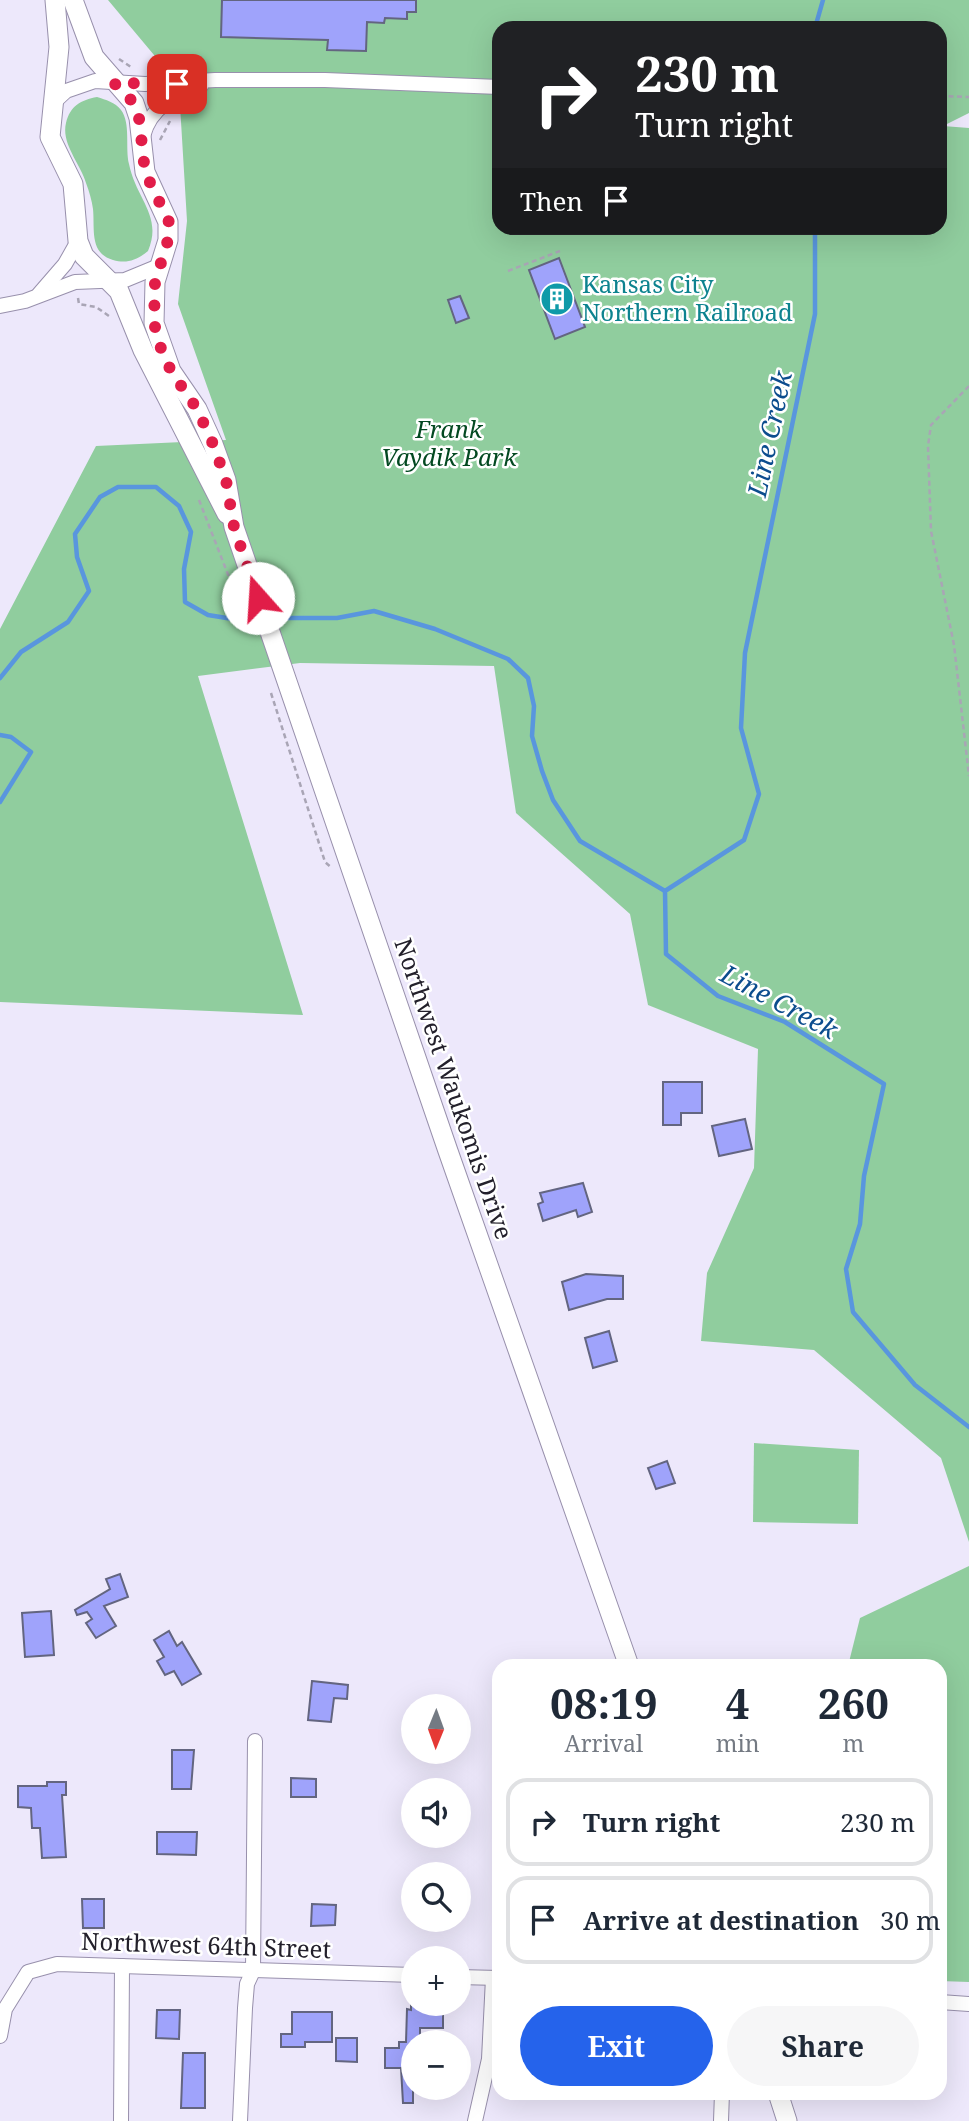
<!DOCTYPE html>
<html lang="en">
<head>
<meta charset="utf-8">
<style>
	:root { --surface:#fff; --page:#f6f6f7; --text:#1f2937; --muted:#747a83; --line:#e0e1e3; --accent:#2563eb }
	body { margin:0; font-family:"Noto Serif",serif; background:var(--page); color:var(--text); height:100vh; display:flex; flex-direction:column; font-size:26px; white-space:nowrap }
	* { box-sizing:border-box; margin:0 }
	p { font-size:23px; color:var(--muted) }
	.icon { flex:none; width:38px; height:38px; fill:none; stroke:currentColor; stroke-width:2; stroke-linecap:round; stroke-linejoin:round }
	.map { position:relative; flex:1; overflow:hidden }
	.side { position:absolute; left:492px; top:1659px; width:455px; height:441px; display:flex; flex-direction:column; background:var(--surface); border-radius:21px; box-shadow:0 7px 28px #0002 }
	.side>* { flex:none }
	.banner { position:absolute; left:492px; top:21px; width:455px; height:214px; border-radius:21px; box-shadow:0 7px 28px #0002; background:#202124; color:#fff; overflow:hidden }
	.needle { width:46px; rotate:181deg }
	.fabs { position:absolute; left:401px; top:1694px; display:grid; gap:14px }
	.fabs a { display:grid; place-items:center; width:70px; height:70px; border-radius:50%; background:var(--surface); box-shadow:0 7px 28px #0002; font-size:35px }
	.pin { position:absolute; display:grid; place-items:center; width:60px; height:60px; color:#fff; margin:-30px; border-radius:14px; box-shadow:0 4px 10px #0006 }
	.me { position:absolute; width:77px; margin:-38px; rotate:341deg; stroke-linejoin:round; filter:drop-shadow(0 0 5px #0008) }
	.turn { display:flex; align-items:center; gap:24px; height:147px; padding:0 28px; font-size:32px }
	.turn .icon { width:91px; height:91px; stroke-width:2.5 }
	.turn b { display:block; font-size:49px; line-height:60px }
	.then { display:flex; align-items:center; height:66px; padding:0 28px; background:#0003; gap:14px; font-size:26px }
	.eta { display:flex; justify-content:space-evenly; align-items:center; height:119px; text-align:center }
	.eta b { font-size:42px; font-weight:700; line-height:49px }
	.cta { display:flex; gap:14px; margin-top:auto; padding:14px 28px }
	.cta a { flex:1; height:80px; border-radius:42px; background:var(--accent); color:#fff; font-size:28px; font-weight:700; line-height:80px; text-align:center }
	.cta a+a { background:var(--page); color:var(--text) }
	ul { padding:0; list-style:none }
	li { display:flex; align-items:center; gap:21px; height:88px; margin:0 14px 10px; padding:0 14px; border:4px solid var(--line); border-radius:21px }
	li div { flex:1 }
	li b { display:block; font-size:26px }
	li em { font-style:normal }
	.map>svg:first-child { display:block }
	.green { fill:#90cd9e; fill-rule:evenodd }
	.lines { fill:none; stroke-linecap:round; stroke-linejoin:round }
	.stream { stroke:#5996de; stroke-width:4.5 }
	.building { fill:#9fa3fb; stroke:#636580; stroke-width:2 }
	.minor-casing { stroke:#9890ac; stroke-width:16 }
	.secondary-casing { stroke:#9890ac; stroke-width:21 }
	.path { stroke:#a9a5b5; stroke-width:2.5; stroke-dasharray:5 3.5; stroke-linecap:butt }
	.minor { stroke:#fff; stroke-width:14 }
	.secondary { stroke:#fff; stroke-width:19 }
	.route { stroke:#e11d48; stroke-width:12; stroke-dasharray:0 21.6 }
	.labels { text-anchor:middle; stroke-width:5; stroke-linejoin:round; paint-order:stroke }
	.culture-label { font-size:24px; fill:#0d838f; stroke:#fff; text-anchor:start }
	.park-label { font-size:24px; font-style:italic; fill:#034921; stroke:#fff }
	.street-label { font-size:24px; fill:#23202b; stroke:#fff }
	.water-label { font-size:26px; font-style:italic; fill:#0c4d8e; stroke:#fff }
</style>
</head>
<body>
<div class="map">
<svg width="969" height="2121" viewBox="0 0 969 2121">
	<rect width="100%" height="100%" fill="#ede8fb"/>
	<g class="green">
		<path d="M108 0H969V113L943 126 969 128V1542L941 1458 814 1350 701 1341 707 1273 754 1168 758 1049 648 1005 630 914 516 813 494 666 300 663 198 676 303 1015 0 1002V629L96 446 226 440 178 304 187 221 180 105 154 55ZM499 28H940V228H499Z"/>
		<path d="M97 97C106 100 115 102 121 110 131 123 125 148 129 164 136 199 163 216 148 251 137 260 127 264 113 260 89 253 95 229 93 209 92 201 89 191 86 183 80 163 61 144 66 123 70 106 81 100 97 97Z"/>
		<polygon points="754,1443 859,1450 858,1524 753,1522"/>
		<polygon points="969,1566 969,1982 940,1981 940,1666 848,1666 860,1618"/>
	</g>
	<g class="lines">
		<g class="stream">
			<polyline points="815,28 823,0"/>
			<polyline points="815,228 815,314 745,653 741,728 759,794 744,840 665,891 666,954 718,996 785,1022 884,1084 864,1176 860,1224 846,1269 853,1312 915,1385 969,1427"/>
			<polyline points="272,618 337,618 374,611 435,629 508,659 528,678 534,706 532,736 542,771 553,800 580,841 665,891"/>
			<polyline points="0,678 21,652 68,622 89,591 77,557 75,534 100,497 118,487 156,487 179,506 191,532 184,569 185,602 208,615 245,621"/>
			<polyline points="0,735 11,737 31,752 0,802"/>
		</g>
	</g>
	<g class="building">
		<polygon points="222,0 416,0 416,12 407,12 407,19 385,18 384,23 367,22 366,51 327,50 328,40 221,37"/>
		<polygon points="559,258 585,327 555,339 529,270"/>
		<polygon points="460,296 469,318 456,323 448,300"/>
		<polygon points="663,1082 702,1082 702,1113 681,1113 681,1125 663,1125"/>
		<polygon points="745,1119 752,1149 719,1156 712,1126"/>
		<polygon points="583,1183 592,1212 578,1217 576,1210 543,1221 538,1204 543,1202 540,1193"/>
		<polygon points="586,1274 623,1276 623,1299 607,1299 569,1310 562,1282"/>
		<polygon points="609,1331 617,1361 593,1368 585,1338"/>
		<polygon points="667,1461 675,1483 656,1489 648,1468"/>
		<polygon points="120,1574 128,1597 104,1606 116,1626 96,1638 86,1623 92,1619 87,1612 77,1615 75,1610 110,1589 106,1579"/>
		<polygon points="51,1611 54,1655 25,1657 22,1613"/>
		<polygon points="169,1631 177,1646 182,1642 201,1674 182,1685 174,1671 165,1675 157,1661 164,1657 154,1640"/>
		<polygon points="312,1681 348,1685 347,1699 334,1698 331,1722 308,1720"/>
		<polygon points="172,1750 194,1750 191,1789 172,1789"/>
		<polygon points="291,1778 316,1779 316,1797 291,1797"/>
		<polygon points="47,1782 66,1782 66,1795 62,1795 66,1857 42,1858 40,1828 32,1828 31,1808 18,1807 18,1786 47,1786"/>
		<polygon points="157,1832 197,1832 196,1855 157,1854"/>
		<polygon points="82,1899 104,1899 104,1928 83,1928"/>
		<polygon points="312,1904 336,1905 335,1925 311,1926"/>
		<polygon points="411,2004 443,2004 443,2028 420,2028 420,2042 413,2042 413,2103 403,2103 401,2068 385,2068 385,2048 399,2048 399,2042 406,2042 407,2009 411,2010"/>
		<polygon points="157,2010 180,2010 179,2039 156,2038"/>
		<polygon points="292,2012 332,2012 332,2042 305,2042 305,2047 281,2047 281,2034 292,2034"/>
		<polygon points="336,2038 357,2038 357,2062 336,2061"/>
		<polygon points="183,2053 205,2053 205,2108 181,2108"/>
	</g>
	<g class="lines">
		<defs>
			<g id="minor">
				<polyline points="52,104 66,91 95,81 145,84 215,80 325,80 499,87"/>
				<path d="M143 136C151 106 174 97 201 86"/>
				<polyline points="39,294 65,264 78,241"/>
				<polyline points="0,306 25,301 75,282 125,280 159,266"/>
				<polyline points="458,1977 499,1978"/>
				<polyline points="940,2002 969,2004"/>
				<polyline points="0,2036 5,2009 28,1972 57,1964 413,1975"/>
				<polyline points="121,2121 122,1966"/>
				<polyline points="240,2121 245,2008 247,1984 253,1971 255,1741"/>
				<polyline points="475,2121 489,2059 493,1978"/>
				<polyline points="721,2121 722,2093"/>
			</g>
			<g id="secondary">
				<polyline points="55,0 59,47 50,137 73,184 78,241 84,256 119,291 143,350 227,514"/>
				<polyline points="73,0 94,57 134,103 139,118 145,172 168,222 168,240 155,282 154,323 171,371 197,409 213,444 226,480 234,527 448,1151 629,1666"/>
				<polyline points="778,2093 787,2121"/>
			</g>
		</defs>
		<use href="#minor" class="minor-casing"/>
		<use href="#secondary" class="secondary-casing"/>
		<g class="path">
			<polyline points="119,59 131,67"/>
			<polyline points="940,96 969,97"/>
			<polyline points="160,140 170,121"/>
			<polyline points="508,271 560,251"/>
			<polyline points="78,298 79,304 96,307 109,316"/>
			<polyline points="969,386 931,425 928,446 931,531 954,645 969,776"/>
			<polyline points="199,500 241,608"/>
			<polyline points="271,693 325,862 332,868"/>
		</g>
		<use href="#minor" class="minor"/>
		<use href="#secondary" class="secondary"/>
	</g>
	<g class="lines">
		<polyline class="route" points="177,84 114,83 134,103 139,118 145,172 169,222 168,240 155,282 154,323 160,346 171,371 197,409 213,444 226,480 234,527 258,598"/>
	</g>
	<defs>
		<symbol id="building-disc" viewBox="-11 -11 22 22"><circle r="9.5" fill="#0f9aa8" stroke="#fff"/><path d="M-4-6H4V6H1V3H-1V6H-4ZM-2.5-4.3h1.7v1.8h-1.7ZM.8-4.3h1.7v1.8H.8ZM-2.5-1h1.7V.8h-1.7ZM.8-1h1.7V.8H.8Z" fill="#fff"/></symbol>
	</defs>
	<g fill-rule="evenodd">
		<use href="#building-disc" x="538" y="280" width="38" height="38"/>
	</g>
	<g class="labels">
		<g class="culture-label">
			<text x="582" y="293">Kansas City<tspan x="582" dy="28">Northern Railroad</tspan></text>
		</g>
		<g class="park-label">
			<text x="449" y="438">Frank<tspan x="449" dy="28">Vaydik Park</tspan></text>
		</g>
		<g class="street-label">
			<text transform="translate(453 1089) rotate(71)" y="8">Northwest Waukomis Drive</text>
			<text transform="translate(206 1946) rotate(2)" y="8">Northwest 64th Street</text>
		</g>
		<g class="water-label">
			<text transform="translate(770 434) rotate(-78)" y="9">Line Creek</text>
			<text transform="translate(779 1002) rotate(28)" y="9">Line Creek</text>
		</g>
	</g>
</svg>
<div class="fabs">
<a><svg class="needle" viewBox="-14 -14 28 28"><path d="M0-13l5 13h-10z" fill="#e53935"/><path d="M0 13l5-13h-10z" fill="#747a83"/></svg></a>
<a><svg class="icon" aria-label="sound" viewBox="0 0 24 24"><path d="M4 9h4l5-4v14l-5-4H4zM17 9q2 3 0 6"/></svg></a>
<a><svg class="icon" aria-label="search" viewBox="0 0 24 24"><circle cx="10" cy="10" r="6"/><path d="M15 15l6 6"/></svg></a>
<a>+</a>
<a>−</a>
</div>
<div class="pin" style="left:177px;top:84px;background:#d93025"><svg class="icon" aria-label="arrive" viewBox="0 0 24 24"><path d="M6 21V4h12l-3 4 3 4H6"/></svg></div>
<svg class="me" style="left:258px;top:598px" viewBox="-20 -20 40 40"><circle r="19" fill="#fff"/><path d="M0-13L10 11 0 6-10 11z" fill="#e11d48"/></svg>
<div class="banner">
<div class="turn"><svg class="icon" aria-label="right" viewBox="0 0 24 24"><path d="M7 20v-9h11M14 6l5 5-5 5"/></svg><div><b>230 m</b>Turn right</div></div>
<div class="then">Then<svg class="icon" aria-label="arrive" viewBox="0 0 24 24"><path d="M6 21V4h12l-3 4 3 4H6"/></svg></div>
</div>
<section class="side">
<div class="eta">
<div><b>08:19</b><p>Arrival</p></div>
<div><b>4</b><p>min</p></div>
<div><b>260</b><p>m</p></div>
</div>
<ul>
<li><svg class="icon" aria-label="right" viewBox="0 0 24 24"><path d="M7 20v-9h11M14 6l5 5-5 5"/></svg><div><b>Turn right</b></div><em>230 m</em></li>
<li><svg class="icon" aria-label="arrive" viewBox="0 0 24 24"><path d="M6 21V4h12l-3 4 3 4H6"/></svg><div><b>Arrive at destination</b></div><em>30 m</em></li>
</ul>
<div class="cta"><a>Exit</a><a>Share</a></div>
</section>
</div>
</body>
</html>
